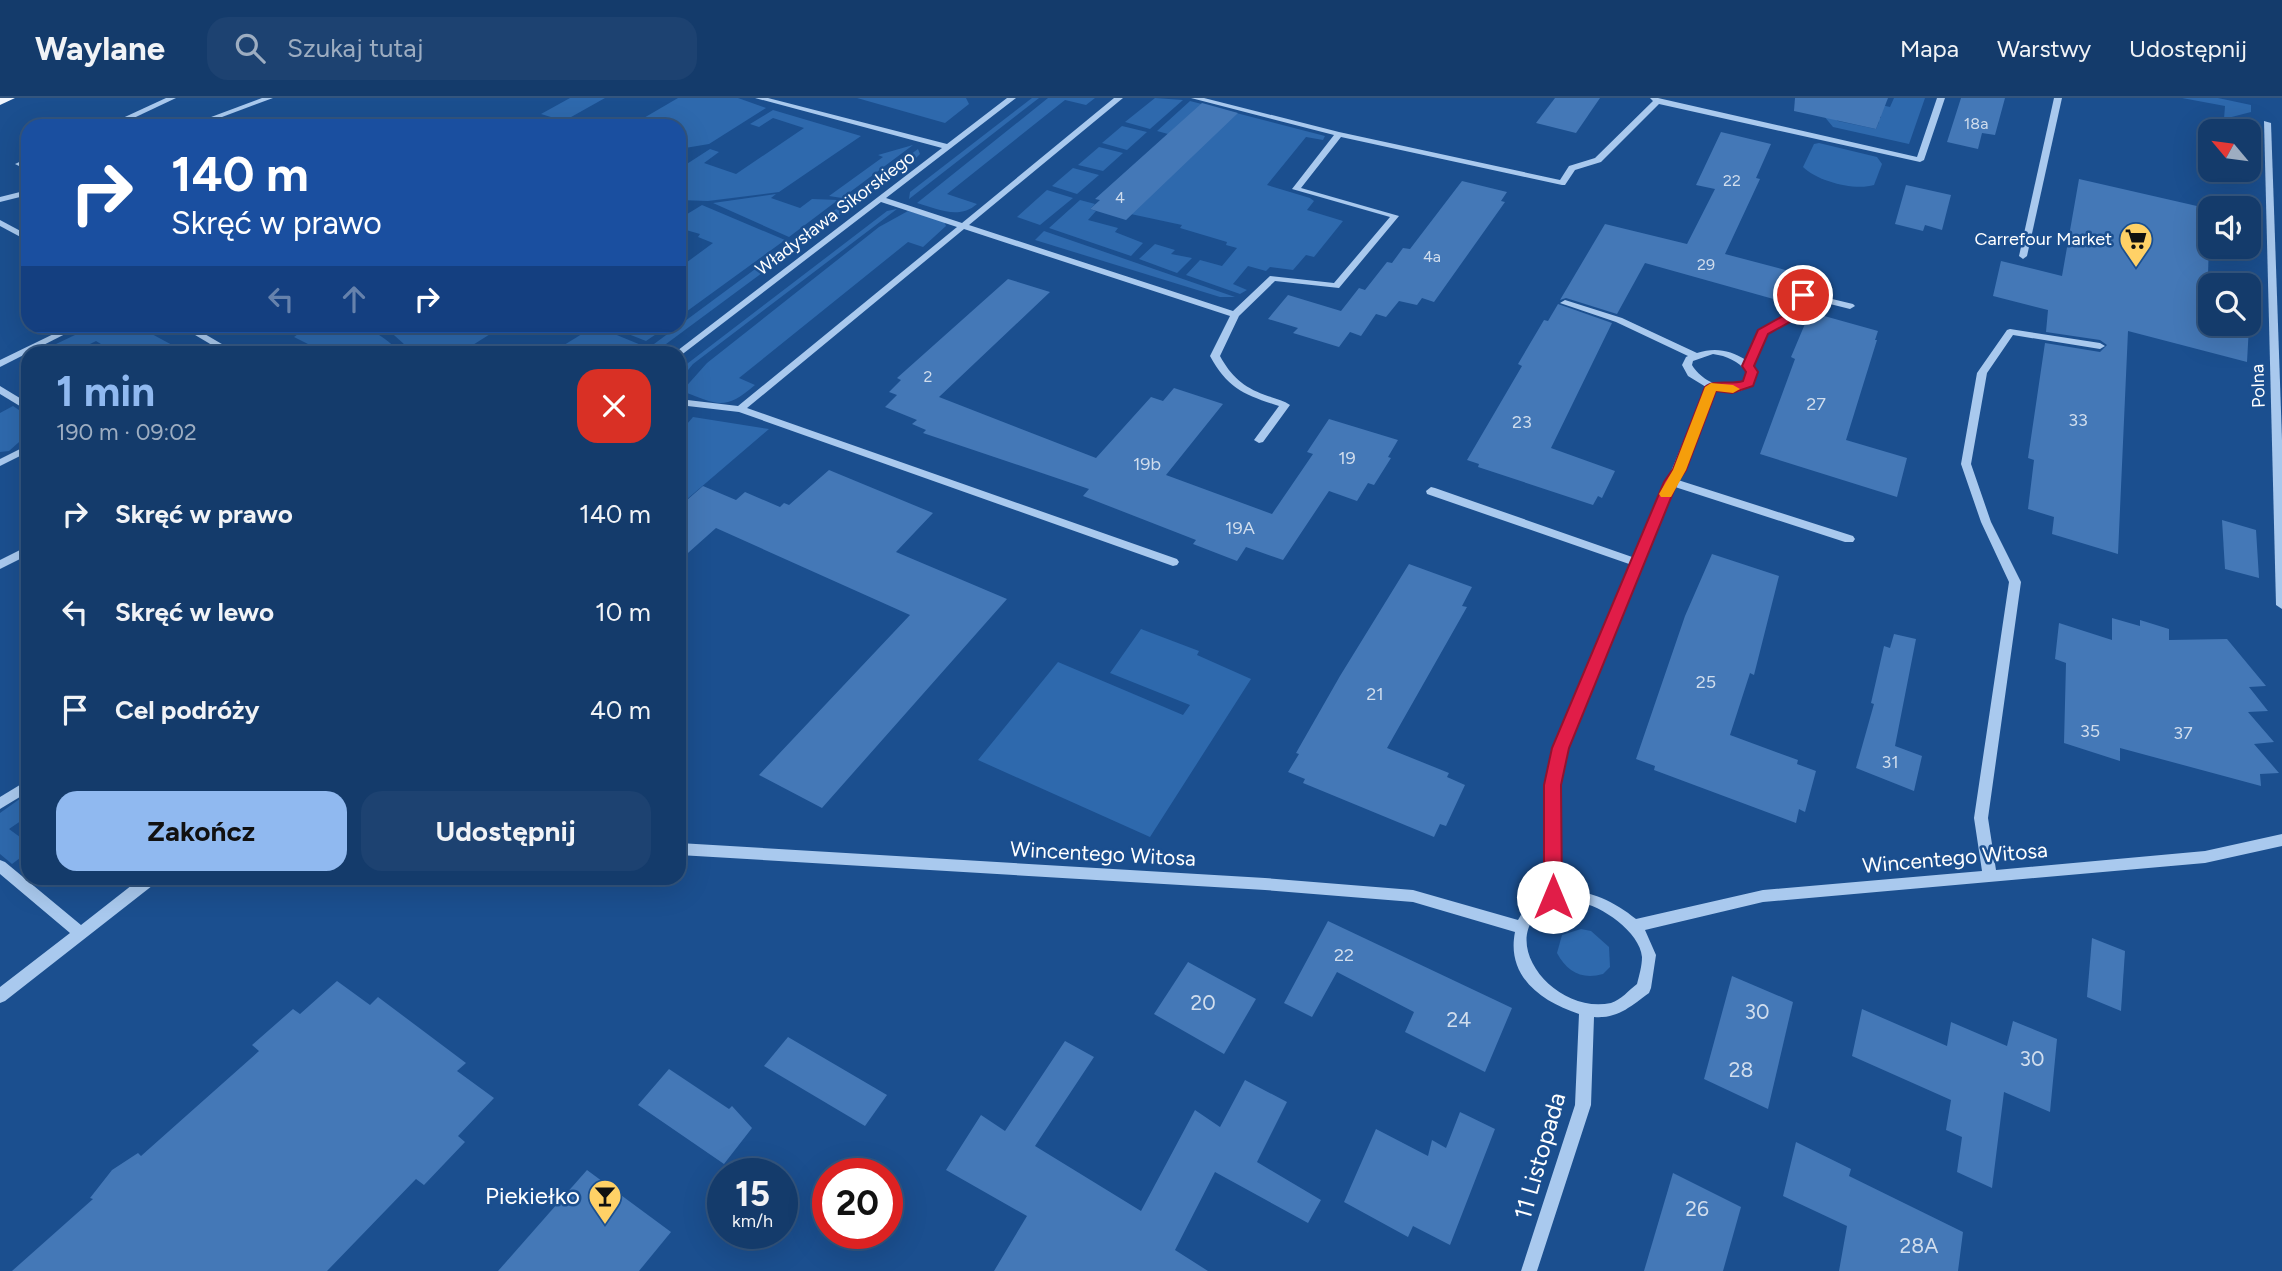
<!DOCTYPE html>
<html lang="pl">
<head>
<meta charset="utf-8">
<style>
	:root { --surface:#143b6b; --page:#1d4271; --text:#f1f3f6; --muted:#9dadc1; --line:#33557e; --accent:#90b9f0 }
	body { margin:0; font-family:Figtree,sans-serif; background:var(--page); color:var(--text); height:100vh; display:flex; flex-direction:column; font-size:26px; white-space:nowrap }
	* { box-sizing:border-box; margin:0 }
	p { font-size:23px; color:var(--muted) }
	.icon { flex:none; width:38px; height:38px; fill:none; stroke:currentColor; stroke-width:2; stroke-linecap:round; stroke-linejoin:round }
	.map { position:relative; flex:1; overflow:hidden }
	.drawer { position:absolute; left:21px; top:248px; width:665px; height:539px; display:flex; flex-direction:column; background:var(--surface); border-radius:21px; box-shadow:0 7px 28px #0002,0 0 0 2px var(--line) }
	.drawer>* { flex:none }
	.guide { position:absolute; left:21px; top:21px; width:665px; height:214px; border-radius:21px; box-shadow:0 7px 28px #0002,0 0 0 2px var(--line); background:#1a4fa0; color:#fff; overflow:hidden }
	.needle { width:46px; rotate:299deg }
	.fabs { position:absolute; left:2198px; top:21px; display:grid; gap:14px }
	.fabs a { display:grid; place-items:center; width:63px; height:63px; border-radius:14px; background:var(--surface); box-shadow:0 7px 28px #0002,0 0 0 2px var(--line); font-size:35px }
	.speed { position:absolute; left:707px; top:1060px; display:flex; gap:14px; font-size:35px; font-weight:700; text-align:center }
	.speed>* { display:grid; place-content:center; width:91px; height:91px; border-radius:50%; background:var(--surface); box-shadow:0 7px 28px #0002,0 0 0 2px var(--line); line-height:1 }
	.speed small { font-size:18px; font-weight:400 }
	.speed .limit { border:10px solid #d22; background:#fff; color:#111 }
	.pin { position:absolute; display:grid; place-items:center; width:60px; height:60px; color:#fff; margin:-30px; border:4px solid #fff; border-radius:50%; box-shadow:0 2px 7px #0007 }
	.me { position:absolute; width:77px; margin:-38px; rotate:0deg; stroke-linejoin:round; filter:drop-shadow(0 0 5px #0008) }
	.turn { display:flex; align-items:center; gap:24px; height:147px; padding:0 35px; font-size:32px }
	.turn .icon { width:91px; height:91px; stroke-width:2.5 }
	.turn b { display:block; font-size:49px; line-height:60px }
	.lanes { display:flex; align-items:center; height:66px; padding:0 35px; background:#0003; justify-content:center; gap:35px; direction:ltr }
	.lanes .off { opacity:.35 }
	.round { display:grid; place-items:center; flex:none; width:74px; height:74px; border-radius:21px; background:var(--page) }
	.overview { display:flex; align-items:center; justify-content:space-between; height:119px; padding:0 35px }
	h1 { font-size:42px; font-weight:700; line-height:52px; color:var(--accent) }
	.action { display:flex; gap:14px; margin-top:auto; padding:14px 35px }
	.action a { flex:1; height:80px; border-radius:21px; background:var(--accent); color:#111; font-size:28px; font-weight:700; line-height:80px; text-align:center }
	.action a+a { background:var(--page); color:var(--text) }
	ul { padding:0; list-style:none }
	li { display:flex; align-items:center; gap:21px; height:98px; padding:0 35px }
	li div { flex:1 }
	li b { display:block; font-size:26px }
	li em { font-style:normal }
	header { display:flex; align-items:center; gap:42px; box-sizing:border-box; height:98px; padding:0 35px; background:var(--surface); border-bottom:2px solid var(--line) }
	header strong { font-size:33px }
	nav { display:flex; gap:38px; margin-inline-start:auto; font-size:24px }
	.search { width:490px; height:63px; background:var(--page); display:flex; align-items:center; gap:18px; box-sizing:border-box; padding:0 24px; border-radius:21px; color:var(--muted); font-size:26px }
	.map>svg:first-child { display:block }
	.green { fill:#2e69ad }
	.building { fill:#4478b7 }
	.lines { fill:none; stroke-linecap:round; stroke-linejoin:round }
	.minor { fill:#a9c9ee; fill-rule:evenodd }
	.major { fill:#f0f6ff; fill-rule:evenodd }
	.route { fill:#e11d48; stroke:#92132f; stroke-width:2 }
	.slow { fill:#f59e0b }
	.labels { text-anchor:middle; stroke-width:5; stroke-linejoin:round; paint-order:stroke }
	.far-number-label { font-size:16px; fill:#d0dded }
	.far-street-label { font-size:18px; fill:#fff; stroke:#1b4f8f }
	.far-poi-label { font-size:18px; fill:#fff; stroke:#1b4f8f; text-anchor:end }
	.number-label { font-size:18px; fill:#d0dded }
	.street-label { font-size:21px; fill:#fff; stroke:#1b4f8f }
	.near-number-label { font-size:21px; fill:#d0dded }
	.near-street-label { font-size:24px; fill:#fff; stroke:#1b4f8f }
	.near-poi-label { font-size:24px; fill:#fff; stroke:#1b4f8f; text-anchor:end }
</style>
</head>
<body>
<header>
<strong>Waylane</strong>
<div class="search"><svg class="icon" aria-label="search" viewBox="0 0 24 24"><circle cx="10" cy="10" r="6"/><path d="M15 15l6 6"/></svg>Szukaj tutaj</div>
<nav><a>Mapa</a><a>Warstwy</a><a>Udostępnij</a></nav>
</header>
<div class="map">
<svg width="2282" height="1173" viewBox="0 0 2282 1173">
	<rect width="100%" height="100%" fill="#1b4f8f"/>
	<g class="green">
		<polygon points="570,0 605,0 564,23 541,16"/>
		<polygon points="678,0 738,0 766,10 709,46 679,51 679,28 630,28"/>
		<polygon points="857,0 966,0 969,6 945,25"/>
		<polygon points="1032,0 1039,0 909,101 910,94"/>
		<path d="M1048 0H1095L1086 7 1065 2 947 96 977 106C959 122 938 111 917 105Z"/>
		<polygon points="1155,0 1183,2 1150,31 1125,24"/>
		<polygon points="1894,0 1925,0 1909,46 1833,29 1814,6 1838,23 1876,31 1879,24 1877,20 1881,20 1881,7 1890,9"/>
		<polygon points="2182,0 2218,0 2251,7 2251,14 2224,21 2225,8"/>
		<polygon points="1190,3 1325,38 1323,42 1306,39 1267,87 1310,100 1314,103 1307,112 1343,123 1314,159 1306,157 1293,172 1270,169 1266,173 1248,168 1233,186 1247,192 1240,196 1186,177 1200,162 1222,168 1237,150 1226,147 1227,144 1180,130 1182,127 1126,115 1168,36 1157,33"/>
		<polygon points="773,12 861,38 779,94 708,103 679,102 679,71 710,51 719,54 704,65 736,76 804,30 773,20 759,29 750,26"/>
		<polygon points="1122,28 1147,34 1127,52 1102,45"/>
		<path d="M1819 45 1877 59 1882 66 1874 87C1854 93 1817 83 1803 69L1814 46Z"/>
		<polygon points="913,47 842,100 829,98 883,59 878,57"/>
		<polygon points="1099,49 1123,55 1103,73 1078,67"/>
		<polygon points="918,51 920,56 915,61 858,104 849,101"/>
		<polygon points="1073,70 1099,77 1077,96 1052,88"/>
		<polygon points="1047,92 1073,100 1040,127 1017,119"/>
		<polygon points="776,96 771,100 800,110 812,101 838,102 789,139 713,105"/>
		<polygon points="1080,102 1095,106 1090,111 1096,113 1088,122 1118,130 1115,134 1143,145 1131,158 1049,130"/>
		<polygon points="847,103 855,106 662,249 654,246"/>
		<polygon points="702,107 785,142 679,219 679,170 713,145 698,139 700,136 679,130 679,121"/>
		<polygon points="897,111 693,266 679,283 679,272 887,113"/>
		<path d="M908 113 944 123 946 128 923 149 908 144 739 280 755 287C724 314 717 306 682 293L707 265 879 129Z"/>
		<polygon points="1044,133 1235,199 1220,199 1035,142"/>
		<polygon points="1155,146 1175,152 1171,156 1192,160 1177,175 1139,161"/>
		<polygon points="94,228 137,228 187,255 116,255 96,243 72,255 37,255"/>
		<path d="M309 228C360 227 363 221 402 255H326L294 239Z"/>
		<polygon points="387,228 503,228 460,255 414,255 385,229"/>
		<polygon points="595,228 641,247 630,255 551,255"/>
		<polygon points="608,228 668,228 646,243"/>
		<polygon points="13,308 28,318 28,336 9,353 0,354 0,315"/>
		<polygon points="693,319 769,331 679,408 679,325 687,326"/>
		<polygon points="1141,531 1199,553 1197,557 1251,581 1150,739 978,662 1058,564 1183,617 1190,607 1110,575"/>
		<polygon points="28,695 28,718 9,731 28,745 28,754 12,766 0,756 0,715"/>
		<path d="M1581 831 1591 833 1609 849 1610 869 1603 876C1582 882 1567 874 1557 855L1562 837Z"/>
	</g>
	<g class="building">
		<polygon points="1555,0 1600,0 1576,35 1536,25"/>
		<polygon points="1795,0 1888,0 1876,31 1794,13"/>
		<polygon points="1961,0 2005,0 1995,37 1982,35 1978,51 1947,44"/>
		<polygon points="1202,5 1238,15 1126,122 1090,111 1100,102 1095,101"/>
		<polygon points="1721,34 1771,46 1756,80 1760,81 1725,156 1789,173 1777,202 1645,165 1617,216 1566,200 1560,202 1605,126 1687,146 1715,91 1696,87"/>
		<polygon points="2079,81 2210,111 2208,177 2243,187 2210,187 2210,226 2249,226 2251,192 2247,264 2128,233 2118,456 2052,436 2054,419 2028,411 2034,362 2028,360 2045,245 2100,254 2107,247 2100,242 2046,234 2048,212 1993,198 2001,163 2062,178"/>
		<polygon points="1462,83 1507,94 1501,103 1505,104 1434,204 1422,200 1417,207 1399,203 1386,219 1376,216 1361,238 1350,234 1339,249 1293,235 1298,230 1268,221 1288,197 1341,213 1359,190 1365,192 1387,164 1392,165 1403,150 1410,151"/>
		<polygon points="1906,87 1951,97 1942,132 1925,127 1923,133 1895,126"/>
		<polygon points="1008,181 1050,194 939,299 1096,360 1151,299 1163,303 1174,290 1223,306 1166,377 1272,416 1313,356 1307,354 1329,321 1398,342 1388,359 1391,360 1374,387 1368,385 1357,403 1329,393 1283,462 1246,449 1237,463 1193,446 1196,442 1083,398 1089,391 923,335 926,332 912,326 917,322 885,309 897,297 889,294 901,282 897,280"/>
		<polygon points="1558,206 1612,225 1551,350 1615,373 1602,400 1598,398 1593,407 1478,369 1479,366 1467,362 1522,268 1518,266 1544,222 1548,223"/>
		<polygon points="1810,214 1878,233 1875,242 1877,242 1846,342 1907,360 1897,399 1760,356 1795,261 1791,259"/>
		<polygon points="829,372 933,415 896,454 1007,501 822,710 759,677 910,517 716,430 679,463 679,409 703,388 736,402 745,394 780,409 784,405 789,407"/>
		<polygon points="2222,422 2256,432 2259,480 2225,471"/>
		<polygon points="1712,456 1779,478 1754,577 1750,575 1730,637 1798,662 1797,666 1816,673 1805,714 1799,711 1796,725 1654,672 1655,668 1636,661 1685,518"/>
		<polygon points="1409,466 1472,489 1462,508 1467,509 1387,650 1449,675 1447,679 1465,687 1446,728 1440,726 1434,739 1303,685 1305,681 1288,674 1299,656 1296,655 1340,578"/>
		<polygon points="2112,520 2140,528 2140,522 2169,531 2169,542 2227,541 2266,588 2249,589 2268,613 2248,614 2274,644 2254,646 2279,675 2260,676 2261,688 2120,650 2120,663 2064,645 2066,565 2055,561 2059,525 2112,542"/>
		<polygon points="1894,536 1916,541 1895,648 1922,658 1914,693 1856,670 1874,606 1871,605 1884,548 1890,550"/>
		<polygon points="1328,823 1512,910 1485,974 1405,934 1414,914 1337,874 1312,919 1284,905"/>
		<polygon points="2092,840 2125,853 2121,913 2087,899"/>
		<polygon points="1188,864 1256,901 1224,956 1154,916"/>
		<polygon points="1732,878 1793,904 1768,1011 1704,981"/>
		<polygon points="337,883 370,907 378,899 466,965 457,973 494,1000 458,1038 465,1044 424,1087 416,1081 327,1173 12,1173 93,1101 90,1100 112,1072 138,1055 141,1058 259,953 252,947 293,911 300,916"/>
		<polygon points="1862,911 1947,948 1951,924 2007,948 2013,923 2057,941 2050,1014 2004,994 1992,1090 1957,1074 1962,1039 1946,1032 1951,1002 1852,958"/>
		<polygon points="788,939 887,997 865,1028 764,968"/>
		<polygon points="1065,943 1094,959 1035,1048 1141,1113 1195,1012 1220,1029 1245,982 1287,1004 1257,1064 1321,1102 1308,1125 1215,1074 1175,1152 1208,1173 994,1173 1027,1118 946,1072 981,1017 1005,1033"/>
		<polygon points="669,971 729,1011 732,1008 752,1030 724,1066 638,1007"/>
		<polygon points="1460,1014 1495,1031 1450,1147 1413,1128 1408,1139 1344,1104 1376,1031 1428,1058 1432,1042 1446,1050"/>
		<polygon points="1796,1044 1851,1071 1849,1078 1963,1134 1958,1173 1839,1173 1847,1128 1783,1098"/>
		<polygon points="587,1072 671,1134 639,1173 498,1173"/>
		<polygon points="1673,1075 1741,1109 1723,1173 1644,1173"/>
	</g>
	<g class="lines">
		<g class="minor">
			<polygon points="166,0 176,0 121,26 114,24"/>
			<polygon points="262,0 273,0 198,28 187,28"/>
			<path d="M755 0H768L947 46 1007 0H1016L886 100 962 125 1114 0H1123L969 127 1233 213 1270 178 1334 185 1390 119 1292 91 1334 37 1191 0H1204L1339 34 1560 82 1569 68 1595 60 1653 3 1650 0H1658L1917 59 1937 0H1945L1924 62 1920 64 1659 6 1601 64 1575 72 1565 87H1562L1341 39 1301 90 1399 118 1339 190 1275 183 1239 218 1220 258C1231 278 1243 289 1265 297 1273 300 1283 302 1290 307L1263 344 1259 345 1254 342 1279 308C1245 297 1228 291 1210 258L1230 218 964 131 747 310 1177 461 1179 464 1177 467 1173 468 739 314 679 307V301L738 308 957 129 881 104 680 258 679 256H673L942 50Z"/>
			<polygon points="2054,0 2062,0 2027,158 2023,161 2019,158"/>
			<polygon points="2264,23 2271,25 2282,342 2282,511 2276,507"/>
			<polygon points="28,60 28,65 19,68 15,66"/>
			<polygon points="28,92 28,97 0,104 0,99"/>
			<polygon points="0,122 28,137 28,143 0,128"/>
			<path d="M1803 194 1853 206 1855 208 1850 211 1806 200 1798 218 1767 236 1753 268 1757 274C1751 295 1734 297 1715 292L1678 382 1853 438 1855 441 1853 444H1845L1675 389 1566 650 1559 687 1560 792C1588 791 1614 803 1636 821L1763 792 1982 773 1974 720 2009 484 1981 424 1961 366 1977 275 2007 232 2010 231 2100 245 2105 248 2100 251 2013 237 1987 275 1971 366 1991 424 2021 484 1988 720 1996 772 2205 753 2282 736V748L2205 765 1763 804 1645 832 1656 857 1651 890 1649 895C1631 908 1618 921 1594 919L1591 1007 1537 1173H1521L1575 1007 1579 916C1542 904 1506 879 1515 834L1413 804 1265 792 679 757V745L1265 780 1413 792 1518 822C1525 809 1532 802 1546 796L1545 687 1554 650 1632 467 1427 396 1426 393 1431 389 1435 390 1635 460 1706 289 1688 278 1682 267 1686 259 1688 258 1616 224 1560 205 1565 202 1622 220 1697 255C1715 249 1730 252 1746 262L1760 232 1791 214 1798 197ZM1713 256C1727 258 1738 263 1747 274L1745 282C1728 296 1702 284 1692 267L1693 263ZM1556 804C1563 804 1571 803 1578 804 1601 807 1640 834 1642 859 1642 868 1639 878 1637 886 1629 892 1621 902 1611 905 1551 918 1488 833 1556 804Z"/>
			<polygon points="70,228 81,228 0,269 0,262"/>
			<polygon points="180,228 191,228 239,256 227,256"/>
			<polygon points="0,288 28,305 28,313 0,296"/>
			<polygon points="28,347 28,354 0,368 0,361"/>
			<polygon points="28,448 28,457 0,471 0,462"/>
			<polygon points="28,682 28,694 0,711 0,699"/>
			<polygon points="0,762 5,764 81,827 141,780 159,780 157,784 5,903 0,905 0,889 70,835 0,776"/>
		</g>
		<polygon class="major" points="0,0 15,0 0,7"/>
	</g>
	<path class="route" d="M1799 195 1809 197 1799 219 1768 236 1754 268 1758 274 1753 288 1732 295 1716 293 1686 372 1677 385 1569 650 1561 687 1562 799 1559 805H1546L1544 799V687L1552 650 1664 384 1673 371 1705 289C1714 281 1731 287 1743 283L1746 274 1742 268 1758 232 1790 214Z"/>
	<polygon class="slow" points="1711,285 1733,287 1740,291 1733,295 1716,293 1686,372 1671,399 1661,399 1659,396 1673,372 1705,289"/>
	<defs>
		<symbol id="supermarket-pin" viewBox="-11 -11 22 30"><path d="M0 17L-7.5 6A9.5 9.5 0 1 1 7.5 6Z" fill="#ffd166" stroke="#1b4f8f"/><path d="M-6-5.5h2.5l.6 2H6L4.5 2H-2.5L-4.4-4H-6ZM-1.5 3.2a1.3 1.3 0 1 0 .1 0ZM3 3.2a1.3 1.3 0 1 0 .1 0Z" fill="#111"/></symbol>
		<symbol id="bar-pin" viewBox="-11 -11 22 30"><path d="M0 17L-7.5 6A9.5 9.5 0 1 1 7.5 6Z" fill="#ffd166" stroke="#1b4f8f"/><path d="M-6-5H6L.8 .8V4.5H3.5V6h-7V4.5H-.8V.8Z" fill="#111"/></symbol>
	</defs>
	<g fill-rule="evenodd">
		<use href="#supermarket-pin" x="2117" y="122" width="38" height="52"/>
		<use href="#bar-pin" x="586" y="1079" width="38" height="52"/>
	</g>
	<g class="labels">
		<g class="far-number-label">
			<text x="1976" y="31">18a</text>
			<text x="1732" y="88">22</text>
			<text x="1120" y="105">4</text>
			<text x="1432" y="164">4a</text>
			<text x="1706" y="172">29</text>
			<text x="928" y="284">2</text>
		</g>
		<g class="far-street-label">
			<text transform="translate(835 115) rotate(-37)" y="6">Władysława Sikorskiego</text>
			<text transform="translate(2258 288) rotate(-92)" y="6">Polna</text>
		</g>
		<g class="far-poi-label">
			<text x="2112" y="147">Carrefour Market</text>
		</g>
		<g class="number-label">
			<text x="1816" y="312">27</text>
			<text x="2078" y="328">33</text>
			<text x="1522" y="330">23</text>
			<text x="1347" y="366">19</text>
			<text x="1147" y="372">19b</text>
			<text x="1240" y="436">19A</text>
			<text x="1706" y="590">25</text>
			<text x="1375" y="602">21</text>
			<text x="2090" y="639">35</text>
			<text x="2183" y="641">37</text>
			<text x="1890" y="670">31</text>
			<text x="1344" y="863">22</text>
		</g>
		<g class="street-label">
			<text transform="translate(1103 756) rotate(3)" y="7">Wincentego Witosa</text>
			<text transform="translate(1955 760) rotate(-5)" y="7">Wincentego Witosa</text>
		</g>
		<g class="near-number-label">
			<text x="1203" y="912">20</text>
			<text x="1757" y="921">30</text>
			<text x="1459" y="929">24</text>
			<text x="2032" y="968">30</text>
			<text x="1741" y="979">28</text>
			<text x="1697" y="1118">26</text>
			<text x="1919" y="1155">28A</text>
		</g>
		<g class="near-street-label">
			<text transform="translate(1540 1058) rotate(-74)" y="8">11 Listopada</text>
		</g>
		<g class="near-poi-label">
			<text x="580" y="1106">Piekiełko</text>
		</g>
	</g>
</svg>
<div class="fabs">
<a><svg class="needle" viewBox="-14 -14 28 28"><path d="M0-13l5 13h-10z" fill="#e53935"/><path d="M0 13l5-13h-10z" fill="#9dadc1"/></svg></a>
<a><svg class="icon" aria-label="sound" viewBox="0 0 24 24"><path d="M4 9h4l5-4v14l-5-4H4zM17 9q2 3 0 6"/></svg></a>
<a><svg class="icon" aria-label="search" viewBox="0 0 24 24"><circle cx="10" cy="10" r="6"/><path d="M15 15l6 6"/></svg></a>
</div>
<div class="speed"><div>15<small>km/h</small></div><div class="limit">20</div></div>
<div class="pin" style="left:1803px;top:197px;background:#d93025"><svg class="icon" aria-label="arrive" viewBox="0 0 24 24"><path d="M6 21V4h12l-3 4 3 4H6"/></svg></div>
<svg class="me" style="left:1553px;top:799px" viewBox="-20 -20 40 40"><circle r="19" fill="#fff"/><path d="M0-13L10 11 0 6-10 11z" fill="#e11d48"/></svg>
<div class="guide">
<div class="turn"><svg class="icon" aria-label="right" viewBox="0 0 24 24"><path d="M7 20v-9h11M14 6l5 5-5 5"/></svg><div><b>140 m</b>Skręć w prawo</div></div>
<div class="lanes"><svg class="icon off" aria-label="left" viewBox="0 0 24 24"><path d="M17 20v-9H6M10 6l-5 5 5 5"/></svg><svg class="icon off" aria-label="ahead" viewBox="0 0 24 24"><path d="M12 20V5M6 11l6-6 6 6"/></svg><svg class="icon" aria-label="right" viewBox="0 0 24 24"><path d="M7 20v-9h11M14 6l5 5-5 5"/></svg></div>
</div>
<section class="drawer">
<div class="overview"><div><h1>1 min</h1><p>190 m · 09:02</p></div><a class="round" style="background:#d93025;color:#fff"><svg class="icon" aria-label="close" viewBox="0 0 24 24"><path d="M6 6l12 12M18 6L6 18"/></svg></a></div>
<ul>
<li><svg class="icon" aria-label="right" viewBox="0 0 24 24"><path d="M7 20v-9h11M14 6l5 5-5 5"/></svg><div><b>Skręć w prawo</b></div><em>140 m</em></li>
<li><svg class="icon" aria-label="left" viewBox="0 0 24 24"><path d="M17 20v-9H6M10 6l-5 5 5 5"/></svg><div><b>Skręć w lewo</b></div><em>10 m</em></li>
<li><svg class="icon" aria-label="arrive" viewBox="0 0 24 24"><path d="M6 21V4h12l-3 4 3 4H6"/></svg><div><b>Cel podróży</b></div><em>40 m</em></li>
</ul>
<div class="action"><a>Zakończ</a><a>Udostępnij</a></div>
</section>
</div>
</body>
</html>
